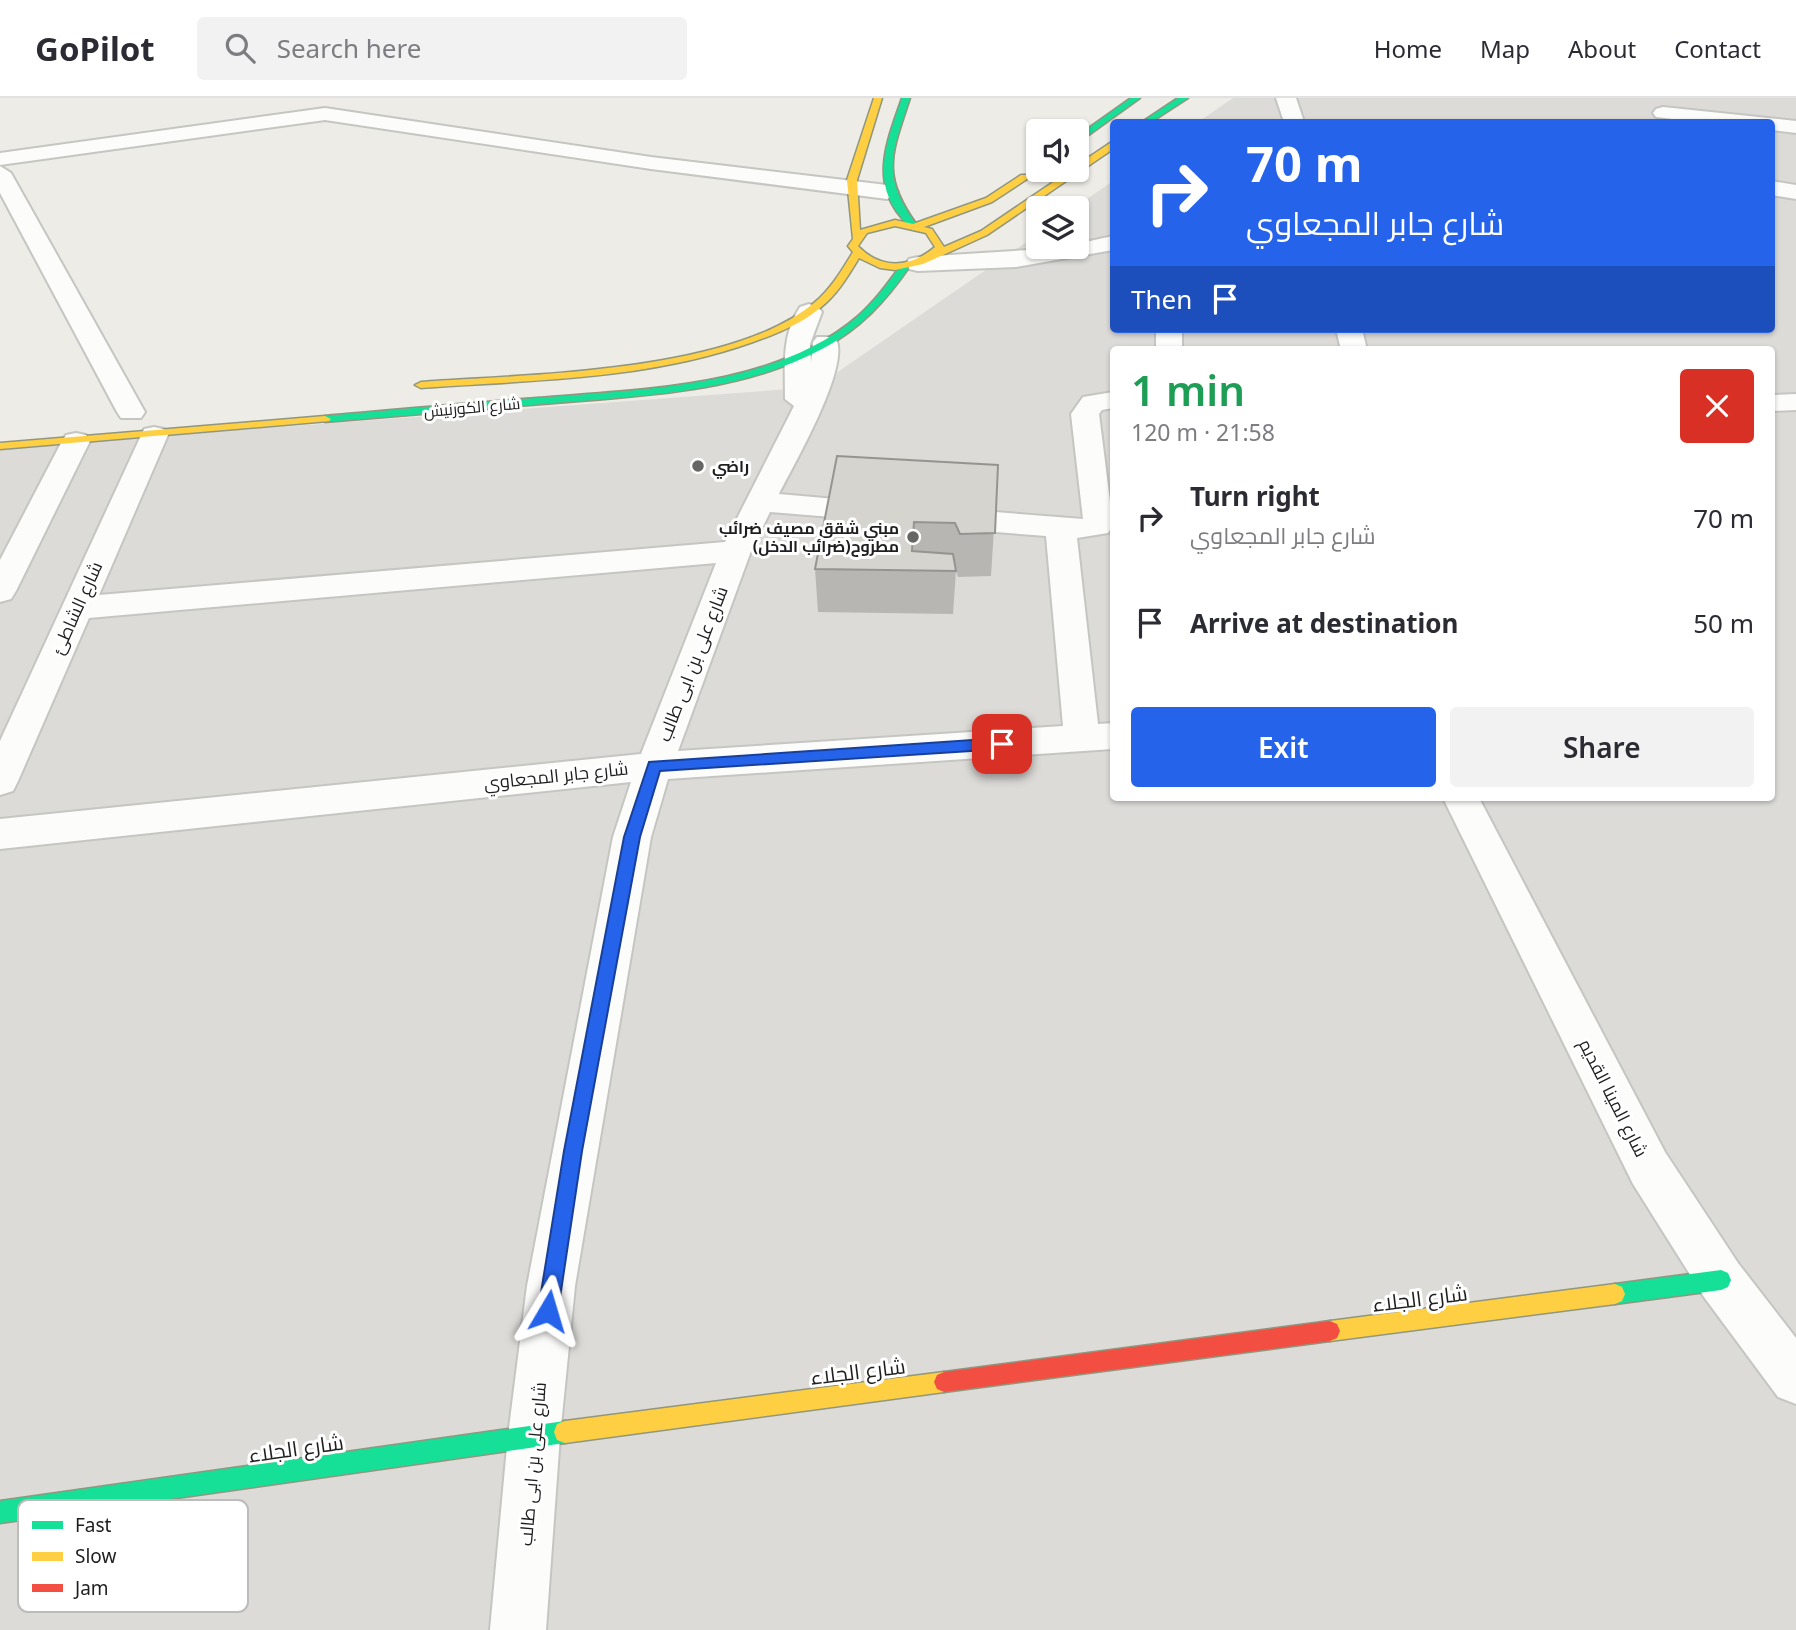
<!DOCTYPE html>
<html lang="en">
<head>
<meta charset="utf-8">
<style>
	:root { --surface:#fff; --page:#f2f2f3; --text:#2b2b33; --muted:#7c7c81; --line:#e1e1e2; --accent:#2563eb }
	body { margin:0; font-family:"Noto Sans",Cairo,sans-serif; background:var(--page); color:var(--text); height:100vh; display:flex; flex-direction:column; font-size:26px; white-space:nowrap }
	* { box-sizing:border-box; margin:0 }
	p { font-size:23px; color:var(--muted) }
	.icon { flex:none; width:38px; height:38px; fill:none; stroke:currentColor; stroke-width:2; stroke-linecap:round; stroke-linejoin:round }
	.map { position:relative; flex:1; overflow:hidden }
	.sheet { position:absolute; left:1110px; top:248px; width:665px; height:455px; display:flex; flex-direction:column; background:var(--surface); border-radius:7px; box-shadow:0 2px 5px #0004 }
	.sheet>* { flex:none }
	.hud { position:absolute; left:1110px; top:21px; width:665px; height:214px; border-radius:7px; box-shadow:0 2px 5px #0004; background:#2563eb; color:#fff; overflow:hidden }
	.controls { position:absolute; left:1026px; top:21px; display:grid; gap:14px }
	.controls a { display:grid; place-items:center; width:63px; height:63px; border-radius:7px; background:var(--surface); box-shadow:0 2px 5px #0004; font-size:35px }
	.pin { position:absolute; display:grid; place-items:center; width:60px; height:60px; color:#fff; margin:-30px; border-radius:14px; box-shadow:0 4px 10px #0006 }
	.me { position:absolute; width:77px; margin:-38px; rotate:7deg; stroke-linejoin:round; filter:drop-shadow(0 0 5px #0008) }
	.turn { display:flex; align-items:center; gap:24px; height:147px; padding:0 21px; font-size:32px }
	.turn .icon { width:91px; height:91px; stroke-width:2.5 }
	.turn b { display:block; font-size:49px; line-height:60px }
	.then { display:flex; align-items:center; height:66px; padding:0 21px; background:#0003; gap:14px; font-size:26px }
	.round { display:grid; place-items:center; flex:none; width:74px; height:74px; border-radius:7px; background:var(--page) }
	.headline { display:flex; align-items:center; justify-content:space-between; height:119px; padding:0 21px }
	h1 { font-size:42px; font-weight:600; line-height:52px; color:#1e9e55 }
	.button { display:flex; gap:14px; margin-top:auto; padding:14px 21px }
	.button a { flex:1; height:80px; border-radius:7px; background:var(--accent); color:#fff; font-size:28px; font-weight:600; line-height:80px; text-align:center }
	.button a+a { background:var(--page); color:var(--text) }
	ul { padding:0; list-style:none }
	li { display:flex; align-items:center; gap:21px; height:105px; padding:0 21px }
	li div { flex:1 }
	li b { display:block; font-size:26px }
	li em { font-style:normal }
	header { display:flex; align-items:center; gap:42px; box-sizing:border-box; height:98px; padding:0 35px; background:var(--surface); border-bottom:2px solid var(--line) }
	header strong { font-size:33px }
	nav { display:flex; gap:38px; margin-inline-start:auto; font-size:24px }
	.search { width:490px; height:63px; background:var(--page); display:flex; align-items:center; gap:18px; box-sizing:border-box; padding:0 24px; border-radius:7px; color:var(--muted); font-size:26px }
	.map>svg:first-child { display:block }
	.residential { fill:#dcdbd8; fill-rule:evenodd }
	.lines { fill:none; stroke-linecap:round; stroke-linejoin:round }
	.street-casing { stroke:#c5c5c2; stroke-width:4 }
	.fast-casing { stroke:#90977e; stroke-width:3 }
	.slow-casing { stroke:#90977e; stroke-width:3 }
	.jam-casing { stroke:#90977e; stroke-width:3 }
	.street { fill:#fcfcfb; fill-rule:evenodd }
	.fast { fill:#16e098; fill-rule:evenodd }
	.slow { fill:#ffcf43; fill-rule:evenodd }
	.jam { fill:#f24e42; fill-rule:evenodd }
	.wall { fill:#b8b6b2 }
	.building { fill:#d6d4cf; stroke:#969491; stroke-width:2 }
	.route { fill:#2563eb; stroke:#184099; stroke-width:2 }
	.poi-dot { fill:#666664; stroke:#fff; stroke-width:2.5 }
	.labels { text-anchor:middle; stroke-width:6; stroke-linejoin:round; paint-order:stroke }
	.far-street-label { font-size:16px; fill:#1e1e1e; stroke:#fff }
	.far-poi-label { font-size:16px; font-weight:bold; fill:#1e1e1e; stroke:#fff; text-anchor:start }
	.street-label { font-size:18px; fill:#1e1e1e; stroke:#fff }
	.near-street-label { font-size:21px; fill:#1e1e1e; stroke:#fff }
	.key { fill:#fff; stroke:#bcbcbc; stroke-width:2 }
	.key-label { font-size:19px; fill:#1e1e1e }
</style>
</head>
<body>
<header>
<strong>GoPilot</strong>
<div class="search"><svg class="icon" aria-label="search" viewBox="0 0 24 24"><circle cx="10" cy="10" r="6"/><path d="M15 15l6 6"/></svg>Search here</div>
<nav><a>Home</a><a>Map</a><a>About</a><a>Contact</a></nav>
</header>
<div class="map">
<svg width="1796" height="1532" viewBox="0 0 1796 1532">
	<rect width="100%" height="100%" fill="#edece6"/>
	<path class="residential" d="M1233 0H1796V1532H0V350L816 289 1038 136V149H1076L1074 110 1113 83V231H1771V24H1198ZM1113 252H1771V700H1113Z"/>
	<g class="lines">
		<defs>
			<g id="street">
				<polygon points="1276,0 1296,0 1304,24 1284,24"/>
				<polygon points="1663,9 1796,23 1796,35 1771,32 1771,24 1697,24 1656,19 1653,15 1656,11"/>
				<polygon points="325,10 651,59 887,87 898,94 887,101 651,71 325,22 0,67 0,55"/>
				<polygon points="0,68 11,75 145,314 141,320 121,320 117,314 0,95"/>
				<polygon points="1771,83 1796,87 1796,101 1771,97"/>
				<polygon points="1113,138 1113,152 1016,169 918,173 909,171 906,166 909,161 918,159 1076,149 1076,146"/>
				<path d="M809 206 818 209 822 214 810 246 811 265 813 244 817 239H835C853 265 793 368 779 396L881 405 892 407 896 414 892 421 881 423 770 414 751 453 678 653 1063 628 1046 438 944 430 933 427 929 420 933 413 944 410 1083 421 1071 316 1083 299 1113 294V310L1102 312 1099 316 1113 427 1108 435 1077 440 1098 626 1113 625V651L668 681 651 739 575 1188 560 1338 546 1532H490L508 1338 527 1188 613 739 631 684 0 751V721L641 656 716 465 89 520 18 683 13 693 0 697V643L144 331 154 329 164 331 168 337 99 497 725 444 794 308 785 301C785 269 781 237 800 209Z"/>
				<rect x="1156" y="231" width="26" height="21"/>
				<polygon points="1336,231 1362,231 1367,252 1341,252"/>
				<polygon points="1796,296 1796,312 1771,313 1771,297"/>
				<polygon points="76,335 86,337 90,343 16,493 11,501 0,504 0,462 62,343 66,337"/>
				<polygon points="1443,700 1479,700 1665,1054 1738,1165 1796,1240 1796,1306 1778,1299 1704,1199 1633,1086"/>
			</g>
			<g id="fast">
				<path d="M902 0H910C892 55 880 77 917 127L912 130C906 127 902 120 897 114 871 78 889 38 902 0Z"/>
				<polygon points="1131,0 1140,0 1076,46 1076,39"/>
				<polygon points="1178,0 1188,0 1151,24 1142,24"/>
				<path d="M905 165 910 168C886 203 860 231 822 251 738 296 635 298 542 306 470 312 397 318 325 324L319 321 325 318C396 312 466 305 537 300 641 291 774 290 857 219 875 203 888 185 902 166Z"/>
				<polygon points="1721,1172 1728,1175 1731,1182 1728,1189 1721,1192 1615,1206 1608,1203 1605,1196 1608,1189 1615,1186"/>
				<polygon points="565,1323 573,1326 576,1334 573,1342 565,1345 0,1425 0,1403"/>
			</g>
			<g id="slow">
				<path d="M874 0H882L857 82 860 132 895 122 913 126 986 100 1021 77H1027V81L992 104 924 129 932 131 944 149 981 133 1071 72H1076V68L1110 45 1113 44V51L987 137 923 166 895 172 880 170 859 160C848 178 837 197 820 210 801 226 776 236 753 244 647 282 532 282 421 290L415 287 421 284C529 276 730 275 814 205 831 191 842 172 853 154L848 148 853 141 847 82ZM895 128 926 135 935 149C910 170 881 172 858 148L867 135Z"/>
				<polygon points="325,318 331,321 329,323 0,351 0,345"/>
				<polygon points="1615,1186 1622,1189 1625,1196 1622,1203 1615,1206 1330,1243 1323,1240 1320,1233 1323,1226 1330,1223"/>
				<polygon points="944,1274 951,1277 954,1284 951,1291 944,1294 565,1345 557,1342 554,1334 557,1326 565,1323"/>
			</g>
			<polygon id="jam" points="1330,1223 1337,1226 1340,1233 1337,1240 1330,1243 944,1294 937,1291 934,1284 937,1277 944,1274"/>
		</defs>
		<use href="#street" class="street-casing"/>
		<use href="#fast" class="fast-casing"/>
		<use href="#slow" class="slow-casing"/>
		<use href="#jam" class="jam-casing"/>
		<use href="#street" class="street"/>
		<use href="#fast" class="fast"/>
		<use href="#slow" class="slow"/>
		<use href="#jam" class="jam"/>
	</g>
	<polygon class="wall" points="998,367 991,478 958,479 956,473 953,516 818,514 815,471"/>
	<polygon class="building" points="837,358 998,367 995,435 960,436 955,425 914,424 912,453 953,456 956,473 815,471"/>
	<polygon class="route" points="1002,640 1009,646 1002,651 660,673 640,739 582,1053 558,1213 555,1220 548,1223 541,1220 538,1213 564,1053 624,739 649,664"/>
	<g class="poi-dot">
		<circle cx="698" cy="368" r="7"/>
		<circle cx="913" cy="439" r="7"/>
	</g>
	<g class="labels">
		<g class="far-street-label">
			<text transform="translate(472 309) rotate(-5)" y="6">شارع الكورنيش</text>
		</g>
		<g class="far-poi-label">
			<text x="712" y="374">راضي</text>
			<text x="899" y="436" text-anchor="end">مبني شقق مصيف ضرائب<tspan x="899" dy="18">مطروح(ضرائب الدخل)</tspan></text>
		</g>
		<g class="street-label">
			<text transform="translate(77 510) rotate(-66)" y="6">شارع الشاطئ</text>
			<text transform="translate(693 566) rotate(-69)" y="6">شارع على بن ابى طالب</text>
			<text transform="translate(556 678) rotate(-6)" y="6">شارع جابر المجعاوي</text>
			<text transform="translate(1613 1000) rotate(63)" y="6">شارع المينا القديم</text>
			<text transform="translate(533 1366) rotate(-85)" y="6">شارع على بن ابى طالب</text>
		</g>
		<g class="near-street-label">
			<text transform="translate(1420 1201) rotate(-7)" y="7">شارع الجلاء</text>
			<text transform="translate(858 1274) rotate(-7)" y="7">شارع الجلاء</text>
			<text transform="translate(296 1351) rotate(-8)" y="7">شارع الجلاء</text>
		</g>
	</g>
	<rect x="18" y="1402" width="230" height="112" rx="10" class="key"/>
	<rect x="32" y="1423" width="31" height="8" fill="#16e098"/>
	<rect x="32" y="1454" width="31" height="9" fill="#ffcf43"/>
	<rect x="32" y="1486" width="31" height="8" fill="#f24e42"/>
	<g class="key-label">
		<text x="75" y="1434">Fast</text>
		<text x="75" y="1465">Slow</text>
		<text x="75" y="1497">Jam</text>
	</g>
</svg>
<div class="controls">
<a><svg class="icon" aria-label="sound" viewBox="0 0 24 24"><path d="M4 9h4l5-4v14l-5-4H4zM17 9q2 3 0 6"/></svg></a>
<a><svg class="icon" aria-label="layers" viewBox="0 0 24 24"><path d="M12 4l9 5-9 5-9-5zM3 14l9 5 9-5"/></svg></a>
</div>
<div class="pin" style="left:1002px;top:646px;background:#d93025"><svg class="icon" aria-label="arrive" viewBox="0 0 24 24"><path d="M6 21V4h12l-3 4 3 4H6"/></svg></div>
<svg class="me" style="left:548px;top:1213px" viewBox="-20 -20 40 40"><path d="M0-17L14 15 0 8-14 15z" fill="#2563eb" stroke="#fff" stroke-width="4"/></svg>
<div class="hud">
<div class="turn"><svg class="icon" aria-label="right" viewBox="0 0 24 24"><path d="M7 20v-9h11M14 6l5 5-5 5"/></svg><div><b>70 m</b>شارع جابر المجعاوي</div></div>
<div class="then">Then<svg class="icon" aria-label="arrive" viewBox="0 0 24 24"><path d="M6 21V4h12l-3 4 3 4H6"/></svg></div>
</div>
<section class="sheet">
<div class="headline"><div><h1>1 min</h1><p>120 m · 21:58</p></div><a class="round" style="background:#d93025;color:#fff"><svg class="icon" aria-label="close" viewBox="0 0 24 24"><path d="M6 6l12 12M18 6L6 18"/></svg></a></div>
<ul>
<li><svg class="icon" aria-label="right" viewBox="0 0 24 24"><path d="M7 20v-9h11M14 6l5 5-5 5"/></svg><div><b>Turn right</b><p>شارع جابر المجعاوي</p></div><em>70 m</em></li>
<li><svg class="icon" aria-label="arrive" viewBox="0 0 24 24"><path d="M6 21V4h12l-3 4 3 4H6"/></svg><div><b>Arrive at destination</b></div><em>50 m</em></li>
</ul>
<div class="button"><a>Exit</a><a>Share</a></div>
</section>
</div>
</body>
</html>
